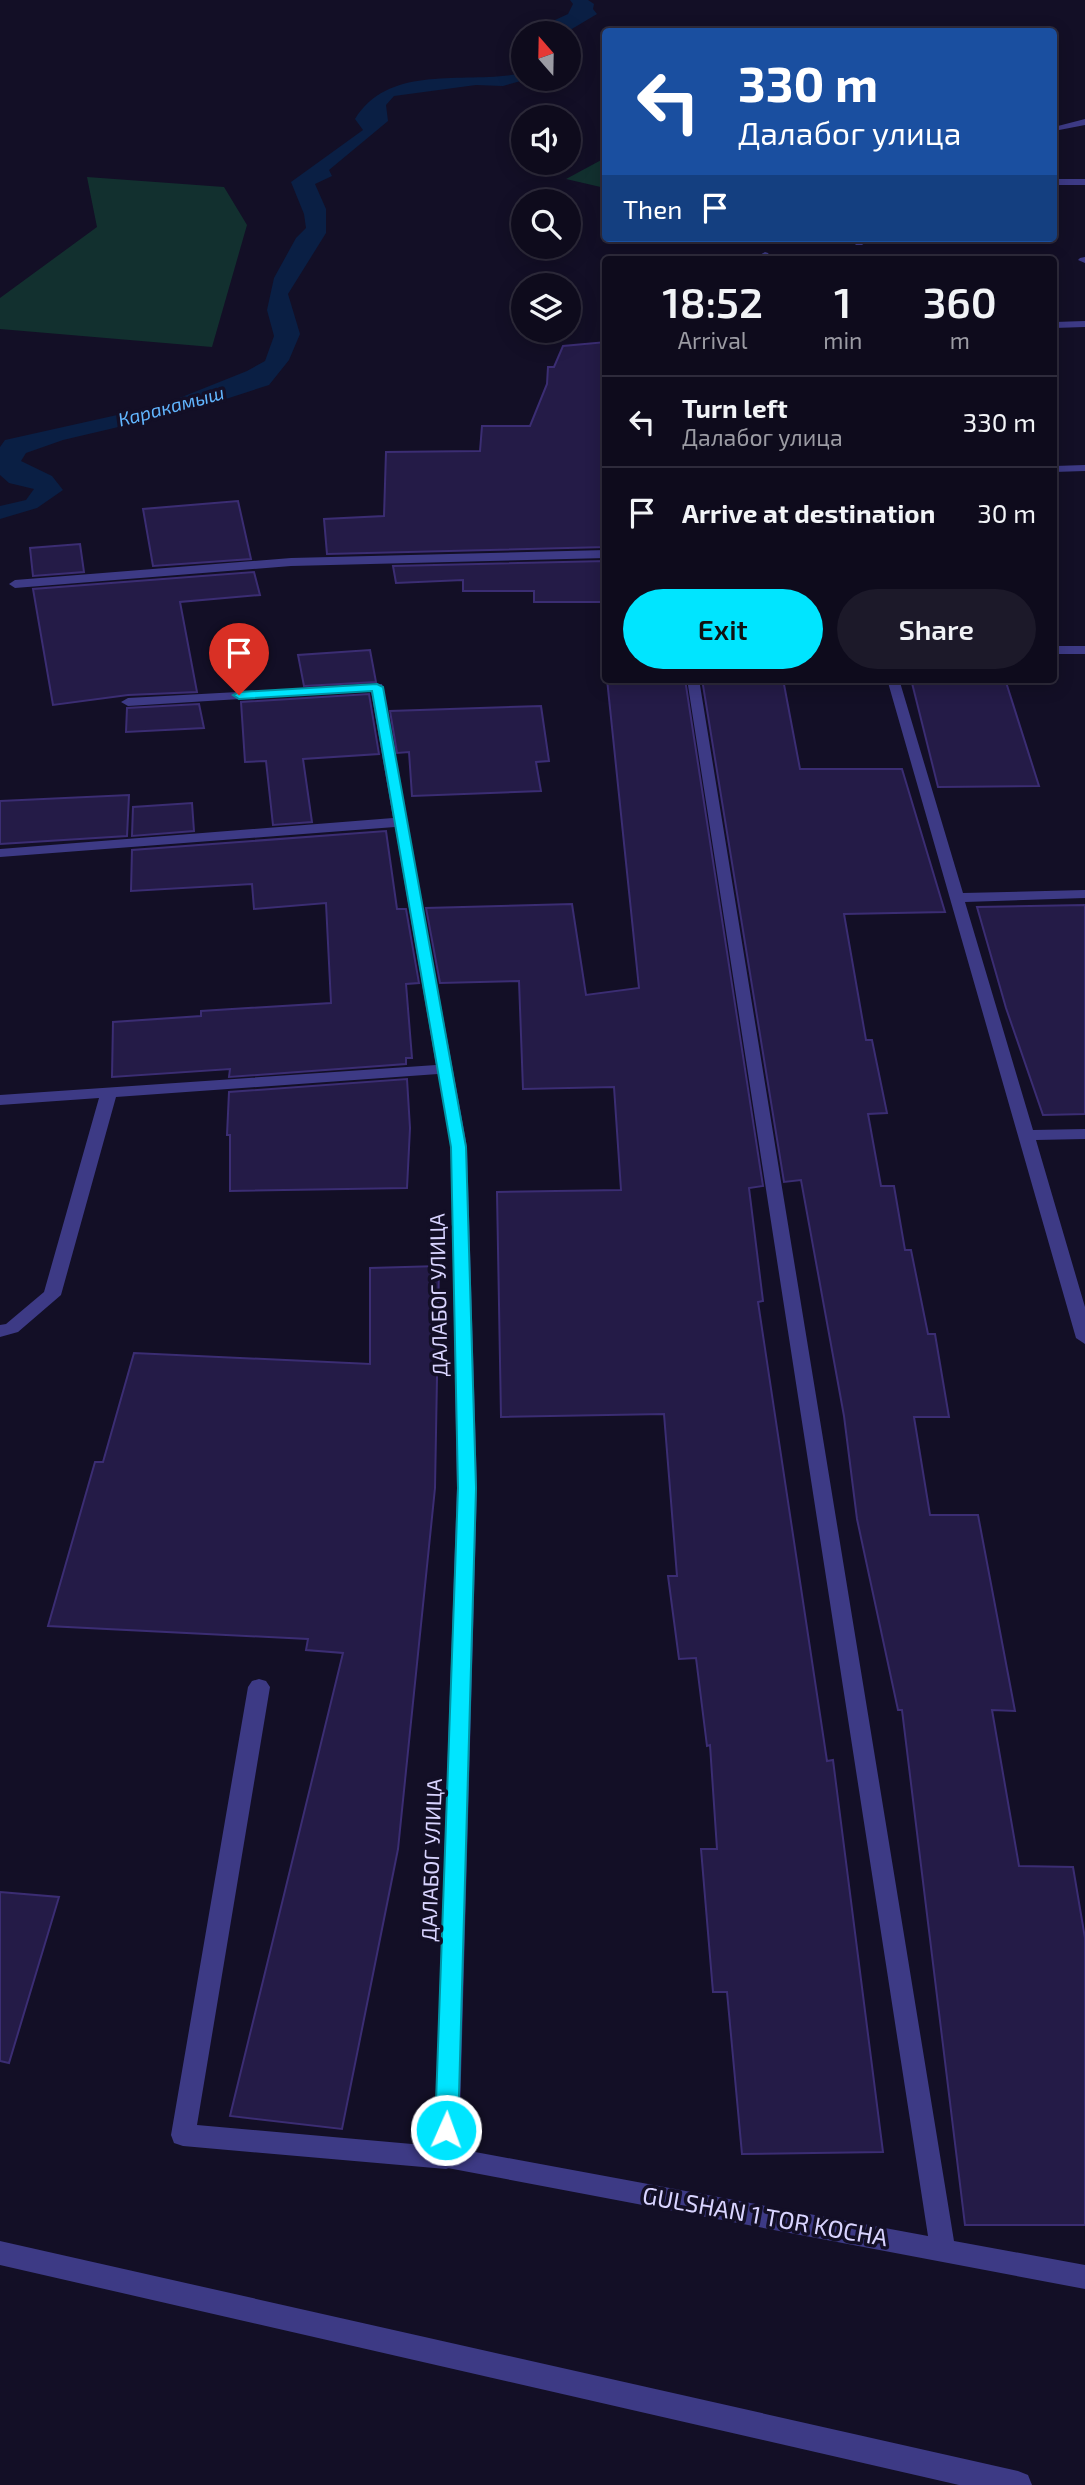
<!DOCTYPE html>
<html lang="en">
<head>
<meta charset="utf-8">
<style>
	:root { --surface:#0e0b1c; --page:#1c1929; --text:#f1f3f6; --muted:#9b9ba3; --line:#2e2b3b; --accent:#00e5ff }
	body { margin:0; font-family:"Exo 2",sans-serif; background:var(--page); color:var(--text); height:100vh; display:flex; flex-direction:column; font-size:26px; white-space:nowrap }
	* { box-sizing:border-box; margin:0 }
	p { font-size:23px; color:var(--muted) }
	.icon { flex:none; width:38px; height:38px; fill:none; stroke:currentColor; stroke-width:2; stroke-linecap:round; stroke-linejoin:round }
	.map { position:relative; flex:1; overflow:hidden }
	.sheet { position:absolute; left:602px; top:256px; width:455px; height:427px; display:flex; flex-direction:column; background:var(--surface); border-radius:7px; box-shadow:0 4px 18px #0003,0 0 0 2px var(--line) }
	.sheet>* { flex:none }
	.hud { position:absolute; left:602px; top:28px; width:455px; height:214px; border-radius:7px; box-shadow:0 4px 18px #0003,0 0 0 2px var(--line); background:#1a4fa0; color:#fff; overflow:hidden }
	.needle { width:46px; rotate:340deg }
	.tools { position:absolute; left:511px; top:21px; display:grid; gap:14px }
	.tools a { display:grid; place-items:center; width:70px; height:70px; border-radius:50%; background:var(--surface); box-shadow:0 4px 18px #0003,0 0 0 2px var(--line); font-size:35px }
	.pin { position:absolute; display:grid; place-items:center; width:60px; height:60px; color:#fff; margin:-72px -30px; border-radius:50% 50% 50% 0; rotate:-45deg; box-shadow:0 0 7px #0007 }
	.pin .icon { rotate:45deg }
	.me { position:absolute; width:77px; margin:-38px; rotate:2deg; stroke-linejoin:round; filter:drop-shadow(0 0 5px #0008) }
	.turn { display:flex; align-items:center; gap:24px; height:147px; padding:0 21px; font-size:32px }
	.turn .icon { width:91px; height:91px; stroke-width:2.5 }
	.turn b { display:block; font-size:49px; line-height:60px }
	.then { display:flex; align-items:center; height:66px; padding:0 21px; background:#0003; gap:14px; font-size:26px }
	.eta { display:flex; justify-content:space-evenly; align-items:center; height:119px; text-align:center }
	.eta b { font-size:42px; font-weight:600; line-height:49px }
	.primary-button { display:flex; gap:14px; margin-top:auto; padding:14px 21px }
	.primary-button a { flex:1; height:80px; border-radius:42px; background:var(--accent); color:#111; font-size:28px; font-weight:600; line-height:80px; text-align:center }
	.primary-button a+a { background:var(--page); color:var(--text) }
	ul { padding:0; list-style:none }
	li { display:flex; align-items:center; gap:21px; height:91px; padding:0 21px; border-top:2px solid var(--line) }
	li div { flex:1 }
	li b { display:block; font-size:26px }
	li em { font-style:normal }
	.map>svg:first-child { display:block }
	.green { fill:#12302f }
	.water { fill:#0a1f44 }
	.building { fill:#241b47; stroke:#3b2d73; stroke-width:2 }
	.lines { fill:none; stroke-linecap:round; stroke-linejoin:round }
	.lane { fill:#3d3a85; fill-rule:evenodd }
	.street { fill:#3d3a85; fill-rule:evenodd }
	.route { fill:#00e5ff; stroke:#0095a6; stroke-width:2 }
	.labels { text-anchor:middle; stroke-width:7; stroke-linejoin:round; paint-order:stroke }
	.far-water-label { font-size:19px; font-style:italic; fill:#62b6ff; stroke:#130f26 }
	.street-label { font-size:21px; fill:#d9d4ff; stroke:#130f26 }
	.near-street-label { font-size:24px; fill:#d9d4ff; stroke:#130f26 }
</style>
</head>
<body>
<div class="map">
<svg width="1085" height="2485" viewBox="0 0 1085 2485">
	<rect width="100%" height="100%" fill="#130f26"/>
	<g class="green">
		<polygon points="605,158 605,188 566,179"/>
		<polygon points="87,177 224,187 247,225 212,347 0,329 0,298 97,227"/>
	</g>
	<g class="water">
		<polygon points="570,0 588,0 594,4 593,9 597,14 565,33 527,33 568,14 573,4"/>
		<path d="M523 73V79H528L503 86 476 85 394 96 386 105 388 121 329 170 332 176 315 184 326 209V233L288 294 300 334 289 360 269 385 195 409 63 440 26 453 21 461 52 476 63 490 37 508 0 519V506L26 500 34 489 9 483 0 475V447L5 440 162 405 247 371 265 361 274 336 267 310 274 278 296 238 306 228 304 214 291 182 363 130 355 119C390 62 467 85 523 73Z"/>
	</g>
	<g class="building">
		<polygon points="606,342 606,547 327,554 324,519 384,516 386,452 480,451 482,426 530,426 547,384 548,367 554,367 563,346"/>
		<polygon points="238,501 251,559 153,566 143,509"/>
		<polygon points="80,544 84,572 33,576 30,548"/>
		<polygon points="606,561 606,602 534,602 534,591 463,591 463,580 396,583 393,566"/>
		<polygon points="254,572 260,595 180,602 197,692 128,695 53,705 33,589"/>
		<polygon points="370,650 376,682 304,686 298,655"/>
		<polygon points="607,679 685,679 763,1186 749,1188 763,1301 758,1302 827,1761 833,1760 883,2152 742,2154 727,1992 713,1992 701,1849 717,1849 710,1745 707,1746 696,1658 679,1659 668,1576 677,1576 664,1414 501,1417 497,1192 621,1190 614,1087 523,1089 519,981 440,983 426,908 572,904 586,995 639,988"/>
		<polygon points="702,679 783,679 800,769 902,769 945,912 844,914 866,1040 872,1040 887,1113 868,1114 881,1186 894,1186 905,1250 911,1250 928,1334 935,1334 949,1417 914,1417 930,1515 978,1515 1015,1711 992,1710 1019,1866 1073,1867 1085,1938 1085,2225 965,2225 902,1710 898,1710 857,1519 844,1416 801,1180 784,1182"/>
		<polygon points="911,679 1005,679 1039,786 938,787"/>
		<polygon points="369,694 379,754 303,759 312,822 273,825 266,761 245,762 241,702"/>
		<polygon points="199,704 204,728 126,732 127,708"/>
		<polygon points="541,706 549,761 536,762 541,791 412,796 409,752 397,753 390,711"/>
		<polygon points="129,795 127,836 0,844 0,801"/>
		<polygon points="192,803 194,831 132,836 133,807"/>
		<polygon points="386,831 397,909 406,909 419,983 406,984 412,1058 406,1058 406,1064 229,1077 230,1069 112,1077 113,1022 201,1016 201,1011 331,1003 326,903 254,909 252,884 131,891 132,850"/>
		<polygon points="1085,905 1085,1114 1043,1115 1006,1008 977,907"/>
		<polygon points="407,1079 410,1128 407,1188 230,1191 230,1135 227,1135 229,1092"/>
		<polygon points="439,1266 435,1488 398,1849 342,2129 230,2116 343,1653 306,1650 308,1639 48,1626 95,1462 103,1462 134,1353 370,1364 370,1268"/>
		<polygon points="0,1892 59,1897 9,2063 0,2061"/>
	</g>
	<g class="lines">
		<g class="lane">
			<polygon points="1085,119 1085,125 1054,131 1054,127"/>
			<polygon points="860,238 871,238 862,245 856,245 854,243"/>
			<polygon points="259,1679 266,1681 270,1687 197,2125 446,2147 455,2150 458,2158 455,2166 446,2169 183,2146 174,2143 171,2135 248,1687 252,1681"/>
			<polygon points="0,2241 1018,2471 1028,2475 1032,2485 959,2485 0,2265"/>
		</g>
		<g class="street">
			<rect x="1054" y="179" width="31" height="6"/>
			<polygon points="765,252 768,253 772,259 762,259 760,255"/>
			<polygon points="1085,257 1085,263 1078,260 1080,258"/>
			<polygon points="1085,321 1085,327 1054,328 1054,322"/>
			<polygon points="1085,465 1085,471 1054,472 1054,466"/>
			<polygon points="606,550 606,558 291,566 15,588 9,584 15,580 291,558"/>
			<rect x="1054" y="646" width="31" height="8"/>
			<polygon points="687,679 699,679 954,2241 1085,2265 1085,2289 437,2166 434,2158 457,1488 451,1147 438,1074 116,1097 61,1295 18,1332 0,1337 0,1325 6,1324 44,1292 99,1098 0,1105 0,1095 436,1065 395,827 0,857 0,849 393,818 371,691 128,706 121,702 128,698 382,684 467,1147 477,1488 459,2149 928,2236"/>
			<polygon points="887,679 899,679 963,893 1085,890 1085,898 965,902 1033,1130 1085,1129 1085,1139 1036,1140 1085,1307 1085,1344 1076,1338"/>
		</g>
	</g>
	<polygon class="route" points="377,684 383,687 466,1147 476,1488 458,2130 454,2137 446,2140 438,2137 435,2130 458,1488 451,1147 372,691 239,699 233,695 239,692"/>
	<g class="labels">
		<g class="far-water-label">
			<text transform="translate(171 406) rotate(-15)" y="7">Каракамыш</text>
		</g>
		<g class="street-label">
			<text transform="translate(439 1295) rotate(-91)" y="7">ДАЛАБОГ УЛИЦА</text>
			<text transform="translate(432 1860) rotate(-88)" y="7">ДАЛАБОГ УЛИЦА</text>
		</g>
		<g class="near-street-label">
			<text transform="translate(765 2217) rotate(10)" y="8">GULSHAN 1 TOR KOCHA</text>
		</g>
	</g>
</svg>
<div class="tools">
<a><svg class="needle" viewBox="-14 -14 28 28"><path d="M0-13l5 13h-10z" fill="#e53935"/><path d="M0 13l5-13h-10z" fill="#9b9ba3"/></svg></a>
<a><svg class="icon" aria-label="sound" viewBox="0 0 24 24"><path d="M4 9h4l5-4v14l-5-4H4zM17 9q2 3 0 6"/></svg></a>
<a><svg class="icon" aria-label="search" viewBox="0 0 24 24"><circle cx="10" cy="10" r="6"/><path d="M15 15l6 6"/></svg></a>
<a><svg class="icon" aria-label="layers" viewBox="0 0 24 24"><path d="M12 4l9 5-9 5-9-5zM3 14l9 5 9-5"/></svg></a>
</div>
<div class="pin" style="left:239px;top:695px;background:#d93025"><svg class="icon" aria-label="arrive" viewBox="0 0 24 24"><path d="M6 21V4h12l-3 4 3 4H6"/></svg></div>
<svg class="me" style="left:446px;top:2130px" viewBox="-20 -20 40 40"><circle r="17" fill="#00e5ff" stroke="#fff" stroke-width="3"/><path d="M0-11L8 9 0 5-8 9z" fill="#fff"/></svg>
<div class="hud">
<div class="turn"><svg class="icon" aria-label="left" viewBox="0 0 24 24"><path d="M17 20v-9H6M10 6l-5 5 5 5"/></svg><div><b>330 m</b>Далабог улица</div></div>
<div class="then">Then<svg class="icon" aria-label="arrive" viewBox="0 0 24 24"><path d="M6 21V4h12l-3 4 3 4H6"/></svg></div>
</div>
<section class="sheet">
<div class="eta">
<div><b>18:52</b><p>Arrival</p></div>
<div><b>1</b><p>min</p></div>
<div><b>360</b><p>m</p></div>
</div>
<ul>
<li><svg class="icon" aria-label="left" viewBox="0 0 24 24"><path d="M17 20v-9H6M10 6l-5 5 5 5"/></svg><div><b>Turn left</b><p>Далабог улица</p></div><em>330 m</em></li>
<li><svg class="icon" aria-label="arrive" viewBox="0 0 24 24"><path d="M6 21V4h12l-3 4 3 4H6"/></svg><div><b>Arrive at destination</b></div><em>30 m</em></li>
</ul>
<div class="primary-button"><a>Exit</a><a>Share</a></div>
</section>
</div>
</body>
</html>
